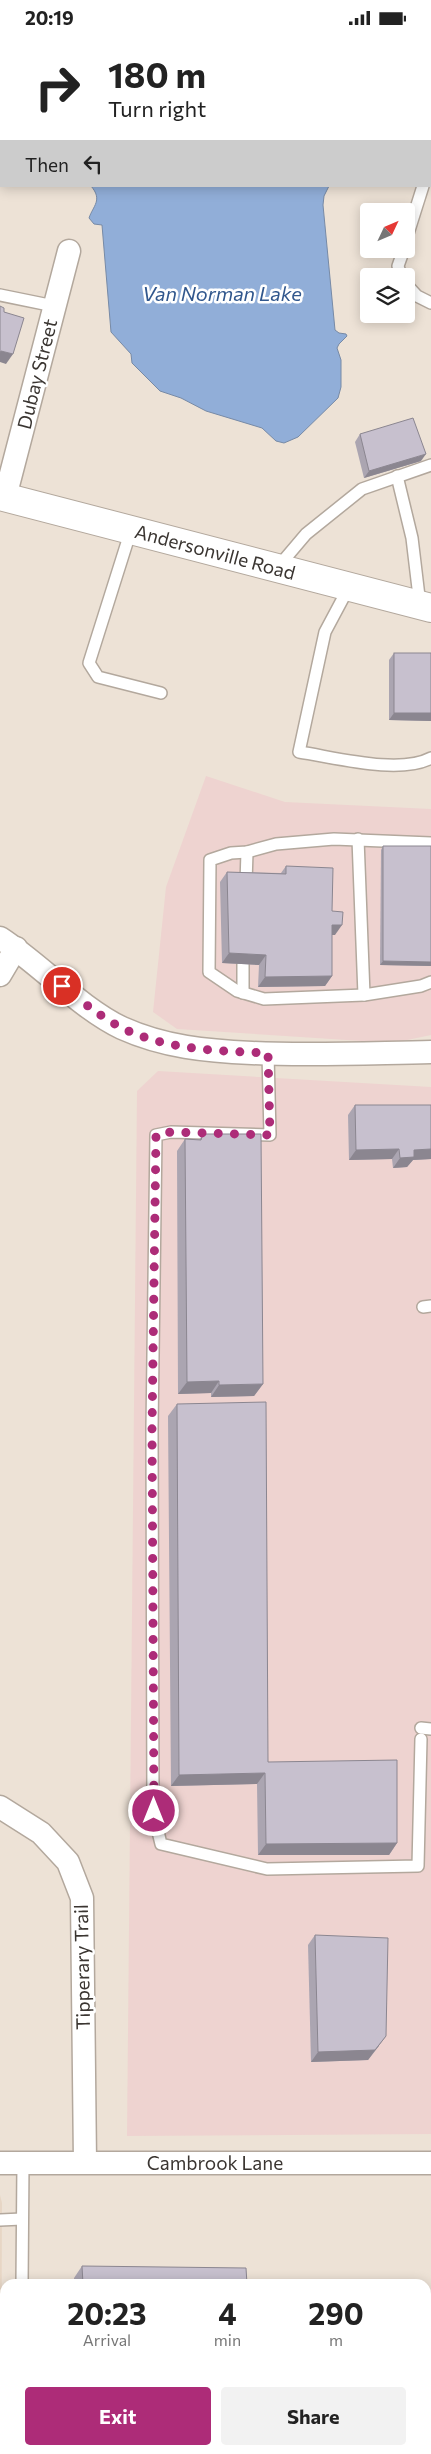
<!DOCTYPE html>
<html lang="en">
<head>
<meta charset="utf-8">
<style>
	:root { --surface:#fff; --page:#f2f2f2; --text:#222; --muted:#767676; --accent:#ad2c78 }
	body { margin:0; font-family:Commissioner,sans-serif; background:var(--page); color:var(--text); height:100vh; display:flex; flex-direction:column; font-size:19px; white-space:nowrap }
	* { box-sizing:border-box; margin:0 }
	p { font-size:16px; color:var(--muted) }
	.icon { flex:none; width:28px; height:28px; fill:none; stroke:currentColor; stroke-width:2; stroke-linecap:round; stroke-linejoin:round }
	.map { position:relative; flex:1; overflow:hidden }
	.details { position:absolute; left:0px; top:2244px; width:431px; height:176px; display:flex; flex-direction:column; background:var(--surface); border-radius:15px 15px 0 0; box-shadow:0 2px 12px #0003 }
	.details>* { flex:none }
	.top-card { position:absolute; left:0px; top:0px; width:431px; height:152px; box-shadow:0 2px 12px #0003; background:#fff; color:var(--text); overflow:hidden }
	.needle { width:32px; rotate:46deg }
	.tools { position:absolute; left:360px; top:168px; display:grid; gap:10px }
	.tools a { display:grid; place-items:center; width:55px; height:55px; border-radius:5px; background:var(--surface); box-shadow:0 2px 12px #0003; font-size:25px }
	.pin { position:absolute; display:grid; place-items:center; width:42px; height:42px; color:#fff; margin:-21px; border:2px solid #fff; border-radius:50%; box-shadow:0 1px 5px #0007 }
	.me { position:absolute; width:55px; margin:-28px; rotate:0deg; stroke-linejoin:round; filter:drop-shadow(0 0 4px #0008) }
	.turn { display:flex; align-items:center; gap:18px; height:105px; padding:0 25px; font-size:22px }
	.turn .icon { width:65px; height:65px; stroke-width:2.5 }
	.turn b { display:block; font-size:35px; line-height:42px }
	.then { display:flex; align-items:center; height:48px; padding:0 25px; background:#0003; gap:10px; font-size:19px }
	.eta { display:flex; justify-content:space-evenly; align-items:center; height:85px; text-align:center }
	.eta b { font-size:30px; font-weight:700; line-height:35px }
	.action { display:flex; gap:10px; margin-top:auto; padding:10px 25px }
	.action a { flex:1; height:58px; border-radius:5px; background:var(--accent); color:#fff; font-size:20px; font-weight:700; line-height:58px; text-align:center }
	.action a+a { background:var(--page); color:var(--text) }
	.status { display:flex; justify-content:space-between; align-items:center; height:35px; padding:0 25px; background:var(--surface); direction:ltr }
	.status svg { height:14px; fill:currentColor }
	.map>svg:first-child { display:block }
	.commercial { fill:#eed3d0 }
	.built { fill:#e7d6c5 }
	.water { fill:#91aed8; stroke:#778aa6 }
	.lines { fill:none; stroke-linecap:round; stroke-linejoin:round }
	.lane-casing { stroke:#b3a89d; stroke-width:14 }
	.street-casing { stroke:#b3a89d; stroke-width:25 }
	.secondary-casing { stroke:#b3a89d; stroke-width:30 }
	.lane { stroke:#fff; stroke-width:11 }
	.street { stroke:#fff; stroke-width:22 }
	.secondary { stroke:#fff; stroke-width:28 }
	.wall { fill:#aba5b1 }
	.shaded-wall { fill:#8b8690 }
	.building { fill:#c7c0ce; stroke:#8b8690 }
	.route { stroke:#ad2c78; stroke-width:9; stroke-dasharray:0 16.2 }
	.labels { text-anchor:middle; stroke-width:5; stroke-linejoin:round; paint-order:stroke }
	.street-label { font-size:19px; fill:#3a3531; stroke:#fff }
	.water-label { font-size:20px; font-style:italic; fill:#31578d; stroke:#fff }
</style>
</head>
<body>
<div class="status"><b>20:19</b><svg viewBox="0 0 49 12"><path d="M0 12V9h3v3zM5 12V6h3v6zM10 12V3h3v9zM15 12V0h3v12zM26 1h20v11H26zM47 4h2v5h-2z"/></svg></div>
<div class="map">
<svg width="431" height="2419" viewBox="0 0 431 2419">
	<rect width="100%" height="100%" fill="#ede2d6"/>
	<g class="commercial">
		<polygon points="206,741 285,767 431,774 431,1000 393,1008 177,994 153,977 166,852"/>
		<polygon points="158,1036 431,1052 431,2099 127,2101 137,1056"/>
	</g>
	<polygon class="built" points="0,2160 2,2168 1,2419 0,2419"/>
	<g class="water">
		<polygon points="155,0 401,0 154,1"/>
		<path d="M91 151H329L324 161 323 170 335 295 339 298 346 299 347 301 339 309 337 313 341 325V352L338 363 298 402 284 408 276 406 262 393 206 376 181 363 160 356 132 328 131 319 111 297 102 190 94 189 89 183C93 171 103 165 91 151Z"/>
	</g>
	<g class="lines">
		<defs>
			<g id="lane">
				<polyline points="430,127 431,125"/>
				<polyline points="406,205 423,151"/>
				<polyline points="401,241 398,231 404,214"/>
				<polyline points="406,249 417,261 431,268"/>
				<polyline points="0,260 54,271"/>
				<polyline points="397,441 412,503 420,570"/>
				<polyline points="131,495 89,628 98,642 161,658"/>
				<polyline points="278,532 306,499 362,454 431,430"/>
				<path d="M349 552 325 597 299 717C334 722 399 740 431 723"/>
				<polyline points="358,804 364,960"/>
				<polyline points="431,808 334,804 276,809 247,817 231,818 210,825 209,937 237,956 264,964 364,960 421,951 431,947"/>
				<polyline points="246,848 247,817"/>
				<polyline points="243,958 243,929"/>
				<polyline points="268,1019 270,1100 171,1097 156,1100 152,1394 153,1776 161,1809 267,1834 418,1831 421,1704"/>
				<polyline points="423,1272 431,1271"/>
				<polyline points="421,1693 431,1694"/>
				<polyline points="0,2185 22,2184"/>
				<polyline points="22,2249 23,2128"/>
				<polyline points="0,2375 5,2375"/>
				<polyline points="21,2419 21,2415"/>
			</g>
			<g id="street">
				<polyline points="66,1 66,0"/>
				<polyline points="0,7 1,7"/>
				<polyline points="5,462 69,216"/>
				<path d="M0 903C40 929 80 973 122 993 164 1012 207 1016 252 1018 312 1021 371 1018 431 1017"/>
				<polyline points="0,940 16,913"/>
				<polyline points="0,1772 41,1798 68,1827 82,1863 85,2127"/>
				<polyline points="0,2128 431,2128"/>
			</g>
			<polyline id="secondary" points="0,461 431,573"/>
		</defs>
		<use href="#lane" class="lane-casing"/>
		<use href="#street" class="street-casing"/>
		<use href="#secondary" class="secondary-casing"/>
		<use href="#lane" class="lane"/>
		<use href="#street" class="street"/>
		<use href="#secondary" class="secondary"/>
	</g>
	<g class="wall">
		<polygon points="407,0 431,0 431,23 430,22 430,1 406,1"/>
		<polygon points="360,399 421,426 364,443 355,407"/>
		<polygon points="394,618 431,686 389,685 389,625"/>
		<polygon points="383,811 431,931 380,930 381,815"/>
		<polygon points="286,831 332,876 335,900 332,900 332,941 325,951 258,952 259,930 222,928 220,847 227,837 281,838"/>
		<polygon points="355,1070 431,1070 431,1124 413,1125 407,1132 393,1133 392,1124 349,1125 348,1080"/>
		<polygon points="203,1099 263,1349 254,1361 211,1362 211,1358 178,1359 177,1116 185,1104 199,1105"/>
		<polygon points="177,1369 268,1727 397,1808 389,1820 258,1820 257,1749 171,1751 168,1381"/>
		<polygon points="315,1900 379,2011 368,2025 311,2027 308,1910"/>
		<polygon points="82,2231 247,2249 74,2249 74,2243"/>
		<polygon points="255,2415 295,2415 368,2419 259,2419"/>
	</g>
	<g class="shaded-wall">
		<polygon points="1,316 13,319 6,329 0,327 0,317"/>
		<polygon points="426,419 421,426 364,443 369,436"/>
		<polygon points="394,678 431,678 431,686 389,685"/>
		<polygon points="332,890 342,890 335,900 325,900"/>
		<polygon points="229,918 266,920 259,930 222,928"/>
		<polygon points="383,926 431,927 431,931 380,930"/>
		<polygon points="332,941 325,951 258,952 265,942"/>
		<polygon points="399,1114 392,1124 349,1125 356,1115"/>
		<polygon points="431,1114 431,1124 413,1125 407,1132 393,1133 400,1123 414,1115"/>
		<polygon points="219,1346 211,1358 178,1359 187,1347"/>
		<polygon points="263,1349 254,1361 211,1362 219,1350"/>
		<polygon points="265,1738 257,1749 171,1751 179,1740"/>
		<polygon points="397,1808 389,1820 258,1820 266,1809"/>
		<polygon points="386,2001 368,2025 311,2027 318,2017"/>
	</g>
	<g class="building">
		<polygon points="419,0 431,0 431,7 430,6 430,1 421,1"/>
		<polygon points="0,271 4,273 4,277 24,283 13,319 1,316 0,318"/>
		<polygon points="413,383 426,419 369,436 360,399"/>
		<rect x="394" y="618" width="37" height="60"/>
		<polygon points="383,811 431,811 431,927 383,926"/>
		<polygon points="286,831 333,833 332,876 343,877 342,890 332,890 332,941 265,942 266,920 229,918 227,837 286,839"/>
		<polygon points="355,1070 431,1070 431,1114 414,1115 414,1122 400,1123 399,1114 356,1115"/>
		<polygon points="203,1099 261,1099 263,1349 219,1350 219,1346 187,1347 185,1104 201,1105"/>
		<polygon points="266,1367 268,1727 397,1725 397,1808 266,1809 265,1738 179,1740 177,1369"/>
		<polygon points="315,1900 388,1903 386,2001 375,2015 318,2017"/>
		<polygon points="82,2231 246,2233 247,2249 83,2249"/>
		<polygon points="274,2415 367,2415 368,2419 276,2419 277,2418"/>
	</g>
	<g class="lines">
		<path class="route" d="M62 951C80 965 101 982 122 993 167 1015 218 1016 268 1018L270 1100 171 1097 156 1100 152 1394 154 1776"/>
	</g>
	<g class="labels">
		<g class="street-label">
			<text transform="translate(37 339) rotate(-76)" y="7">Dubay Street</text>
			<text transform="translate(215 517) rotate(15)" y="7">Andersonville Road</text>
			<text transform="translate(82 1932) rotate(-91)" y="7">Tipperary Trail</text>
			<text x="215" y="2135">Cambrook Lane</text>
		</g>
		<g class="water-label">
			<text x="222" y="266">Van Norman Lake</text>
		</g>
	</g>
</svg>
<div class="tools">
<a><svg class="needle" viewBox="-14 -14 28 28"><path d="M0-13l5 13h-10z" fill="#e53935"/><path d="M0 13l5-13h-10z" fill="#767676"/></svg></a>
<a><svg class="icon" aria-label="layers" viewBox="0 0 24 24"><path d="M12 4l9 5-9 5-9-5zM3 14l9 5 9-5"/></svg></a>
</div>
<div class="pin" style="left:62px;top:951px;background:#d93025"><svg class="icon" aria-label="arrive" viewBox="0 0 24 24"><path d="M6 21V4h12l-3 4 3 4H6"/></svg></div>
<svg class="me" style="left:154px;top:1776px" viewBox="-20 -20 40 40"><circle r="17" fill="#ad2c78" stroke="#fff" stroke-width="3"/><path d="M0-11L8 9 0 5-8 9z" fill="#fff"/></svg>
<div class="top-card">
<div class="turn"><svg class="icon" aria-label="right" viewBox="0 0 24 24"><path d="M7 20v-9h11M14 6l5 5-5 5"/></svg><div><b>180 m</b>Turn right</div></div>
<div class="then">Then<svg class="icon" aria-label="left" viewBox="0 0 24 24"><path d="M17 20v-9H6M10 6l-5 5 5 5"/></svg></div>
</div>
<section class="details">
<div class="eta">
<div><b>20:23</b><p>Arrival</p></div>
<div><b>4</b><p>min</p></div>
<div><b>290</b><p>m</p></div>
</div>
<div class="action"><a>Exit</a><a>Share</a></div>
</section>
</div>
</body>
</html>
